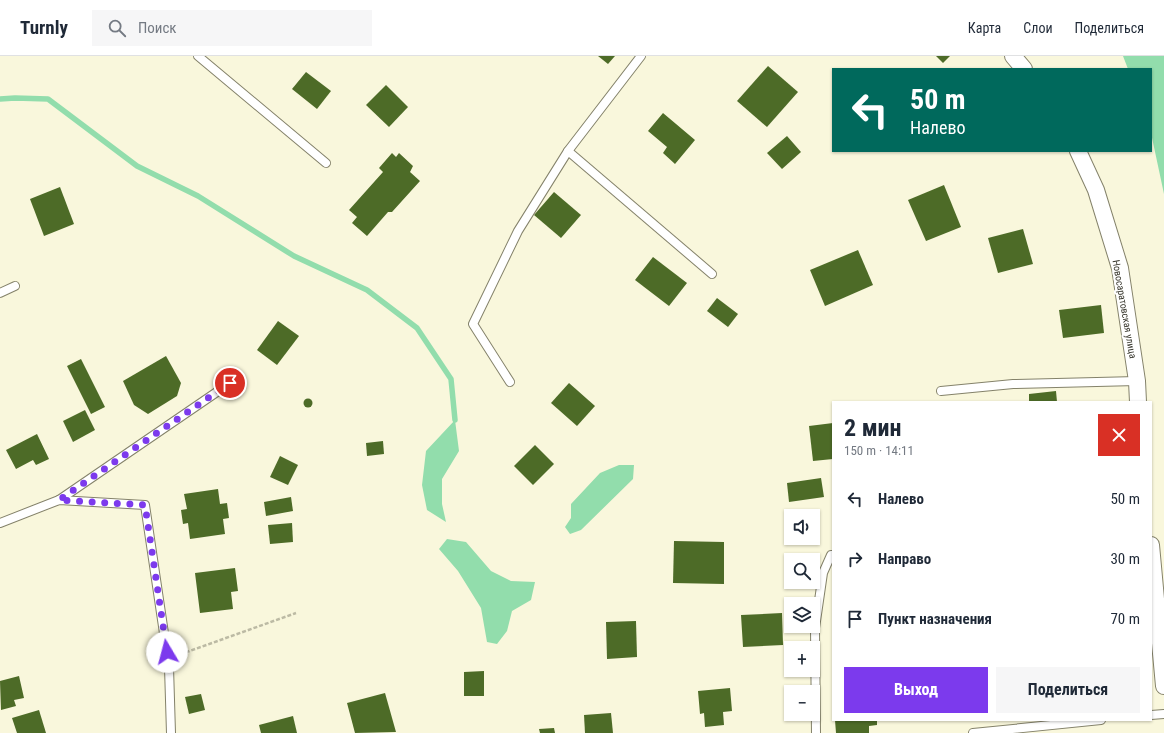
<!DOCTYPE html>
<html lang="ru">
<head>
<meta charset="utf-8">
<style>
	:root { --surface:#fff; --page:#f6f6f7; --text:#1f2937; --muted:#747a83; --line:#e0e1e3; --accent:#7c3aed }
	body { margin:0; font-family:"Roboto Condensed",sans-serif; background:var(--page); color:var(--text); height:100vh; display:flex; flex-direction:column; font-size:15px; white-space:nowrap }
	* { box-sizing:border-box; margin:0 }
	p { font-size:13px; color:var(--muted) }
	.icon { flex:none; width:22px; height:22px; fill:none; stroke:currentColor; stroke-width:2; stroke-linecap:round; stroke-linejoin:round }
	.map { position:relative; flex:1; overflow:hidden }
	.panel { position:absolute; left:832px; top:345px; width:320px; height:320px; display:flex; flex-direction:column; background:var(--surface); border-radius:0px; box-shadow:0 1px 3px #0004 }
	.panel>* { flex:none }
	.guide { position:absolute; left:832px; top:12px; width:320px; height:84px; border-radius:0px; box-shadow:0 1px 3px #0004; background:#00695c; color:#fff; overflow:hidden }
	.controls { position:absolute; left:784px; top:453px; display:grid; gap:8px }
	.controls a { display:grid; place-items:center; width:36px; height:36px; border-radius:0px; background:var(--surface); box-shadow:0 1px 3px #0004; font-size:20px }
	.pin { position:absolute; display:grid; place-items:center; width:34px; height:34px; color:#fff; margin:-17px; border:2px solid #fff; border-radius:50%; box-shadow:0 1px 4px #0007 }
	.me { position:absolute; width:44px; margin:-22px; rotate:352deg; stroke-linejoin:round; filter:drop-shadow(0 0 3px #0008) }
	.turn { display:flex; align-items:center; gap:14px; height:84px; padding:0 12px; font-size:18px }
	.turn .icon { width:52px; height:52px; stroke-width:2.5 }
	.turn b { display:block; font-size:28px; line-height:34px }
	.round { display:grid; place-items:center; flex:none; width:42px; height:42px; border-radius:0px; background:var(--page) }
	.headline { display:flex; align-items:center; justify-content:space-between; height:68px; padding:0 12px }
	h1 { font-size:24px; font-weight:700; line-height:30px }
	.cta { display:flex; gap:8px; margin-top:auto; padding:8px 12px }
	.cta a { flex:1; height:46px; border-radius:0px; background:var(--accent); color:#fff; font-size:16px; font-weight:700; line-height:46px; text-align:center }
	.cta a+a { background:var(--page); color:var(--text) }
	ul { padding:0; list-style:none }
	li { display:flex; align-items:center; gap:12px; height:60px; padding:0 12px }
	li div { flex:1 }
	li b { display:block; font-size:15px }
	li em { font-style:normal }
	header { display:flex; align-items:center; gap:24px; box-sizing:border-box; height:56px; padding:0 20px; background:var(--surface); border-bottom:1px solid var(--line) }
	header strong { font-size:19px }
	nav { display:flex; gap:22px; margin-inline-start:auto; font-size:14px }
	.search { width:280px; height:36px; background:var(--page); display:flex; align-items:center; gap:10px; box-sizing:border-box; padding:0 14px; border-radius:0px; color:var(--muted); font-size:15px }
	.map>svg:first-child { display:block }
	.water { fill:#92ddac }
	.lines { fill:none; stroke-linecap:round; stroke-linejoin:round }
	.stream { stroke:#92ddac; stroke-width:5.5 }
	.building { fill:#4d6b27 }
	.service-casing { stroke:#84826a; stroke-width:10 }
	.minor-casing { stroke:#84826a; stroke-width:18 }
	.path { stroke:#bcbaa4; stroke-width:2.5; stroke-dasharray:4 2; stroke-linecap:butt }
	.service { stroke:#fff; stroke-width:8 }
	.minor { stroke:#fff; stroke-width:16 }
	.route { stroke:#7c3aed; stroke-width:7; stroke-dasharray:0 12.6 }
	.labels { text-anchor:middle; stroke-width:4; stroke-linejoin:round; paint-order:stroke }
	.street-label { font-size:10px; fill:#343329; stroke:#fff }
</style>
</head>
<body>
<header>
<strong>Turnly</strong>
<div class="search"><svg class="icon" aria-label="search" viewBox="0 0 24 24"><circle cx="10" cy="10" r="6"/><path d="M15 15l6 6"/></svg>Поиск</div>
<nav><a>Карта</a><a>Слои</a><a>Поделиться</a></nav>
</header>
<div class="map">
<svg width="1164" height="677" viewBox="0 0 1164 677">
	<rect width="100%" height="100%" fill="#f9f7dc"/>
	<g class="water">
		<polygon points="1123,0 1164,0 1164,138 1151,77 1151,13 1128,13"/>
		<polygon points="455,364 459,395 442,423 442,448 446,466 427,454 422,429 426,395"/>
		<polygon points="619,409 634,409 633,423 581,474 570,478 565,471 571,462 571,448 600,417"/>
		<polygon points="447,483 466,486 491,515 511,525 535,526 531,544 512,555 507,575 497,588 487,586 481,552 458,515 439,493"/>
	</g>
	<g class="lines">
		<polyline class="stream" points="0,43 15,42 48,43 137,110 198,140 294,200 367,234 417,272 451,323 455,364"/>
	</g>
	<g class="building">
		<polygon points="598,0 615,0 608,8"/>
		<polygon points="936,0 950,0 943,7"/>
		<polygon points="768,10 798,36 767,71 737,45"/>
		<polygon points="306,16 331,35 317,53 292,33"/>
		<polygon points="386,29 408,51 389,71 366,49"/>
		<polygon points="663,57 695,84 675,108 663,97 667,91 648,75"/>
		<polygon points="787,80 801,96 782,113 767,97"/>
		<polygon points="392,97 396,101 399,97 413,110 410,116 420,125 392,156 388,156 367,180 352,167 357,161 349,154 383,116 379,112"/>
		<polygon points="944,129 961,171 926,185 908,144"/>
		<polygon points="60,131 74,168 44,180 30,143"/>
		<polygon points="554,136 581,159 561,182 534,159"/>
		<polygon points="1023,173 1033,208 998,217 988,182"/>
		<polygon points="858,194 873,229 825,250 810,214"/>
		<polygon points="653,201 687,227 669,250 635,224"/>
		<polygon points="717,242 738,258 728,271 707,255"/>
		<polygon points="1101,249 1104,277 1063,282 1059,254"/>
		<polygon points="278,265 299,280 277,309 257,294"/>
		<polygon points="166,300 181,327 177,340 148,358 134,349 123,325"/>
		<polygon points="81,303 105,351 91,358 67,310"/>
		<polygon points="569,327 595,350 577,370 551,347"/>
		<polygon points="1056,335 1057,346 1029,346 1029,338"/>
		<circle cx="308" cy="347" r="4.5"/>
		<polygon points="85,354 95,374 73,386 63,365"/>
		<polygon points="833,367 833,403 813,405 809,370"/>
		<polygon points="37,378 49,403 36,409 33,404 16,413 6,394"/>
		<polygon points="383,385 384,398 367,400 366,387"/>
		<polygon points="535,389 554,408 533,429 514,410"/>
		<polygon points="280,400 298,409 288,429 270,421"/>
		<polygon points="821,422 824,441 789,446 787,427"/>
		<polygon points="218,433 220,448 227,447 229,462 223,463 225,478 190,483 188,467 183,468 181,454 187,453 184,438"/>
		<polygon points="291,441 293,455 266,460 264,446"/>
		<polygon points="292,467 293,486 270,488 268,469"/>
		<polygon points="674,485 724,486 724,528 673,527"/>
		<polygon points="235,512 238,535 231,536 233,553 200,557 195,517"/>
		<polygon points="782,557 783,589 743,591 741,559"/>
		<polygon points="636,565 637,601 607,603 606,566"/>
		<polygon points="484,615 484,640 464,640 464,616"/>
		<polygon points="19,620 24,642 14,644 16,650 1,654 0,625"/>
		<polygon points="730,632 732,655 723,656 724,669 705,671 704,657 700,658 698,635"/>
		<polygon points="385,637 396,676 355,677 347,647"/>
		<polygon points="201,638 205,654 189,658 185,641"/>
		<polygon points="39,654 46,677 17,677 12,662"/>
		<polygon points="611,657 613,677 585,677 584,659"/>
		<polygon points="293,660 297,677 261,677 259,669"/>
		<polygon points="835,664 877,664 877,669 869,670 869,677 836,677"/>
		<polygon points="554,672 555,677 540,677 539,673"/>
	</g>
	<g class="lines">
		<defs>
			<g id="service">
				<polyline points="198,0 326,107"/>
				<polyline points="568,95 712,218"/>
				<polyline points="0,237 15,230"/>
				<polyline points="510,326 473,268 518,175 568,95 641,0"/>
				<polyline points="941,335 1013,328 1137,325"/>
				<polyline points="59,444 230,327"/>
				<polyline points="0,467 59,444 145,449 169,611 171,677"/>
				<polyline points="1151,659 1164,658"/>
				<polyline points="816,677 815,572 823,517 831,499 833,499"/>
				<polyline points="973,677 1101,664"/>
			</g>
			<g id="minor">
				<polyline points="1013,0 1024,13"/>
				<polyline points="1078,95 1096,134 1120,212 1137,325 1138,346"/>
				<polyline points="1151,489 1164,630"/>
			</g>
		</defs>
		<use href="#service" class="service-casing"/>
		<use href="#minor" class="minor-casing"/>
		<polyline class="path" points="181,600 184,597 296,557"/>
		<use href="#service" class="service"/>
		<use href="#minor" class="minor"/>
	</g>
	<g class="lines">
		<polyline class="route" points="167,596 145,449 59,444 230,327"/>
	</g>
	<g class="labels">
		<g class="street-label">
			<text transform="translate(1125 253) rotate(80)" y="4">Новосаратовская улица</text>
		</g>
	</g>
</svg>
<div class="controls">
<a><svg class="icon" aria-label="sound" viewBox="0 0 24 24"><path d="M4 9h4l5-4v14l-5-4H4zM17 9q2 3 0 6"/></svg></a>
<a><svg class="icon" aria-label="search" viewBox="0 0 24 24"><circle cx="10" cy="10" r="6"/><path d="M15 15l6 6"/></svg></a>
<a><svg class="icon" aria-label="layers" viewBox="0 0 24 24"><path d="M12 4l9 5-9 5-9-5zM3 14l9 5 9-5"/></svg></a>
<a>+</a>
<a>−</a>
</div>
<div class="pin" style="left:230px;top:327px;background:#d93025"><svg class="icon" aria-label="arrive" viewBox="0 0 24 24"><path d="M6 21V4h12l-3 4 3 4H6"/></svg></div>
<svg class="me" style="left:167px;top:596px" viewBox="-20 -20 40 40"><circle r="19" fill="#fff"/><path d="M0-13L10 11 0 6-10 11z" fill="#7c3aed"/></svg>
<div class="guide">
<div class="turn"><svg class="icon" aria-label="left" viewBox="0 0 24 24"><path d="M17 20v-9H6M10 6l-5 5 5 5"/></svg><div><b>50 m</b>Налево</div></div>
</div>
<section class="panel">
<div class="headline"><div><h1>2 мин</h1><p>150 m · 14:11</p></div><a class="round" style="background:#d93025;color:#fff"><svg class="icon" aria-label="close" viewBox="0 0 24 24"><path d="M6 6l12 12M18 6L6 18"/></svg></a></div>
<ul>
<li><svg class="icon" aria-label="left" viewBox="0 0 24 24"><path d="M17 20v-9H6M10 6l-5 5 5 5"/></svg><div><b>Налево</b></div><em>50 m</em></li>
<li><svg class="icon" aria-label="right" viewBox="0 0 24 24"><path d="M7 20v-9h11M14 6l5 5-5 5"/></svg><div><b>Направо</b></div><em>30 m</em></li>
<li><svg class="icon" aria-label="arrive" viewBox="0 0 24 24"><path d="M6 21V4h12l-3 4 3 4H6"/></svg><div><b>Пункт назначения</b></div><em>70 m</em></li>
</ul>
<div class="cta"><a>Выход</a><a>Поделиться</a></div>
</section>
</div>
</body>
</html>
